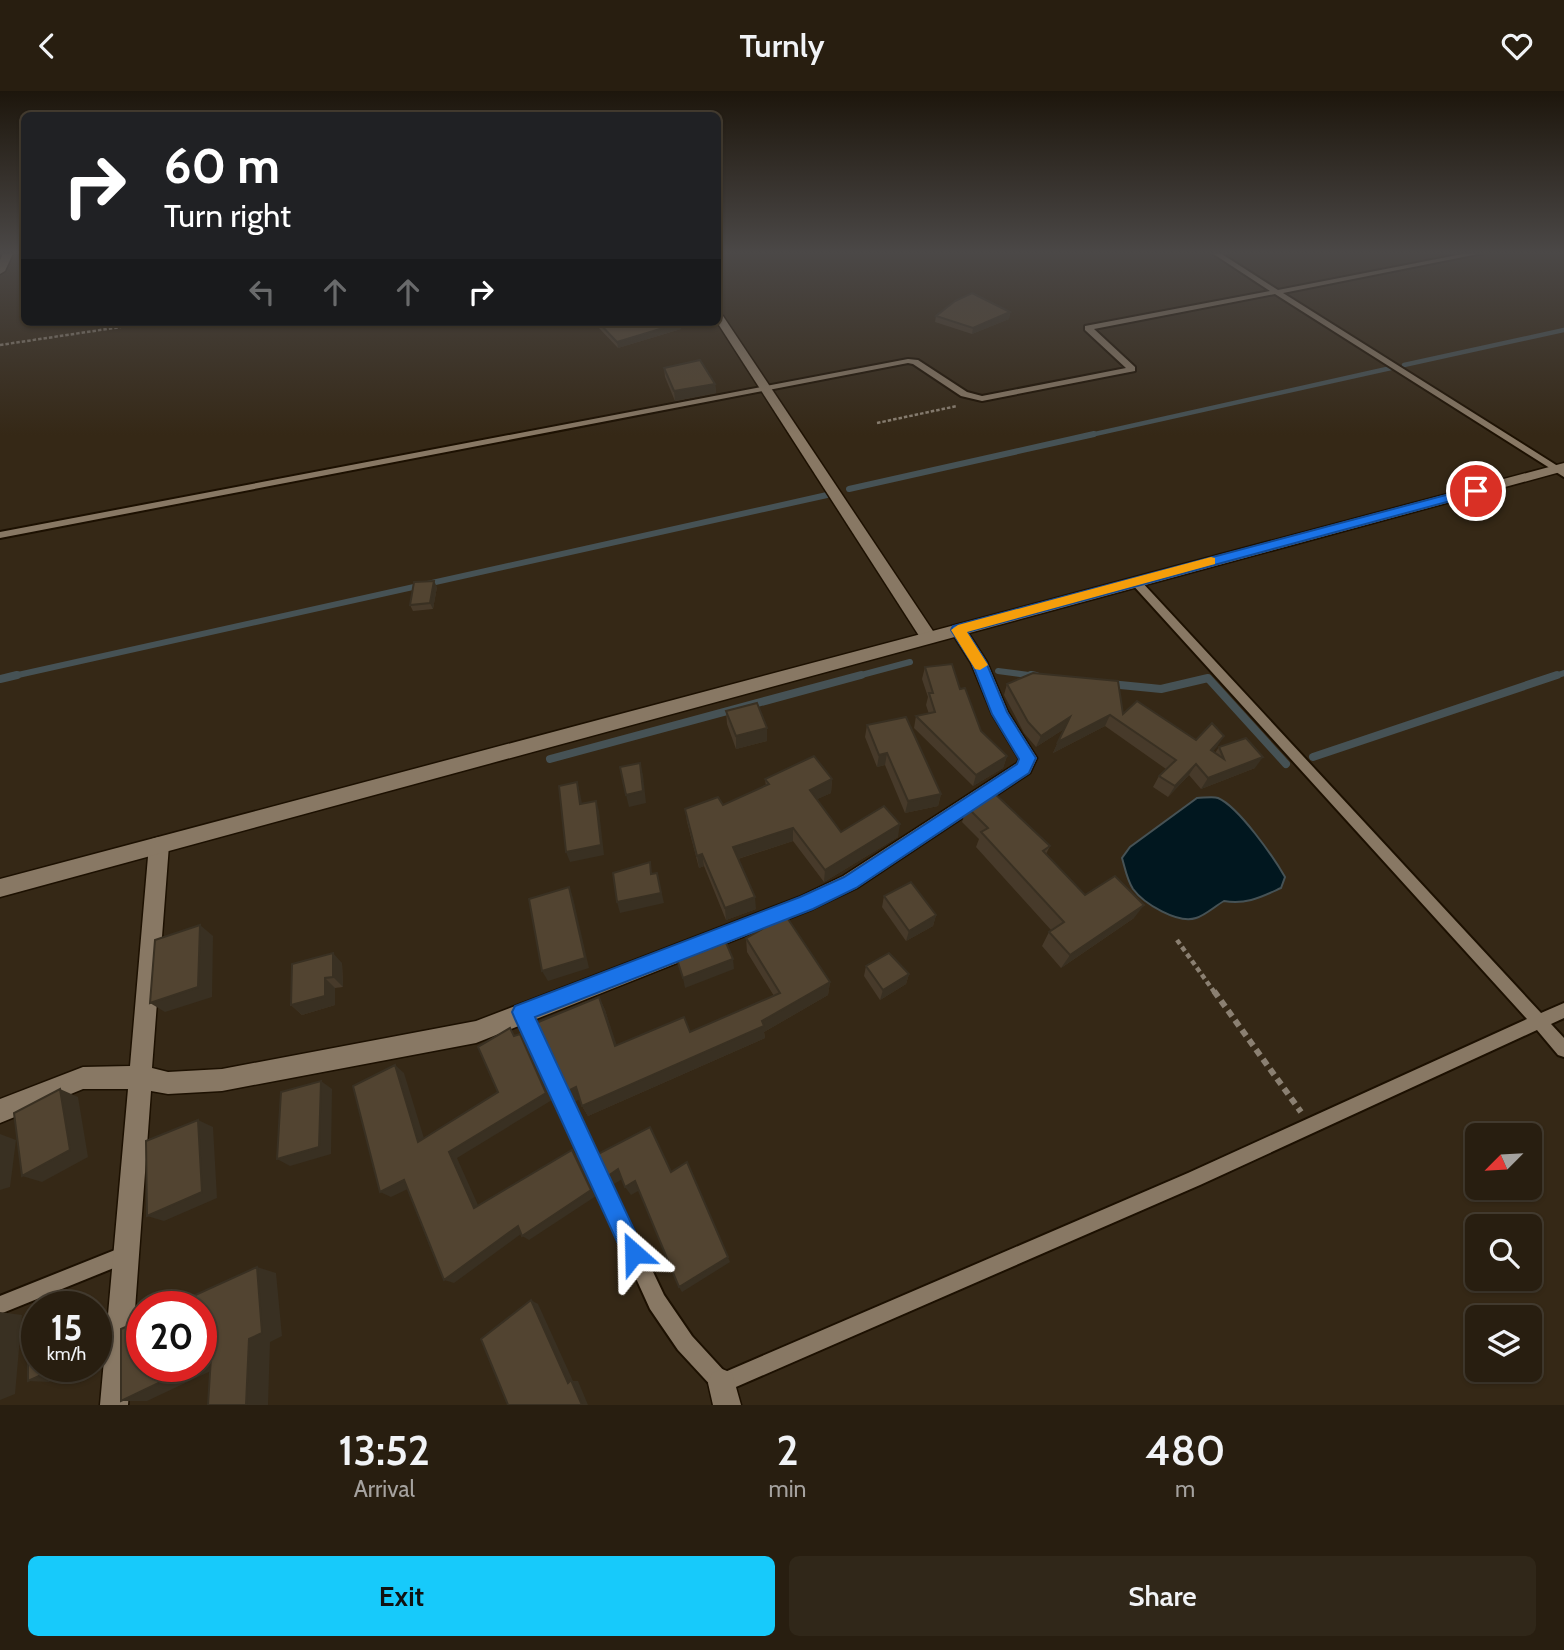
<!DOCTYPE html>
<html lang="en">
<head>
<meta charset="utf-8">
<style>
	:root { --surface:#281e10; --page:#302719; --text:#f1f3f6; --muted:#a5a29f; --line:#443c30; --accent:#17cafb }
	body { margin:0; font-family:Cabin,sans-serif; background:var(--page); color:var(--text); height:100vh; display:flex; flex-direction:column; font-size:26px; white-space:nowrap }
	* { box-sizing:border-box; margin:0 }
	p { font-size:23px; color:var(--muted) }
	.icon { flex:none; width:38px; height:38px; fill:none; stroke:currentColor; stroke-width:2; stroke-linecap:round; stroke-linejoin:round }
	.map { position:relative; height:1314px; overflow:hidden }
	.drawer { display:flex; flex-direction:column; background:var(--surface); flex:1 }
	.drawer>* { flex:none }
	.hud { position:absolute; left:21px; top:21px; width:700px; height:214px; border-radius:10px; box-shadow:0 2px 5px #0004,0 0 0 2px var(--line); background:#202124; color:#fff; overflow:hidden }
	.needle { width:46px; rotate:246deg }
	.tools { position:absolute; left:1465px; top:1032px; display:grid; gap:14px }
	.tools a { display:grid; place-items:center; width:77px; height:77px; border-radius:10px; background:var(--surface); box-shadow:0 2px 5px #0004,0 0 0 2px var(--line); font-size:35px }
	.speed { position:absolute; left:21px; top:1200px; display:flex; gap:14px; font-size:35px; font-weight:700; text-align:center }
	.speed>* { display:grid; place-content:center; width:91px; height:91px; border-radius:50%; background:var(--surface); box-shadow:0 2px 5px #0004,0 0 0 2px var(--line); line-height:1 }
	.speed small { font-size:18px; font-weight:400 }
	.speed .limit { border:10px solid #d22; background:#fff; color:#111 }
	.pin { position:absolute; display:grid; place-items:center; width:60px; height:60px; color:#fff; margin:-30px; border:4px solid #fff; border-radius:50%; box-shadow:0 2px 7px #0007 }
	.me { position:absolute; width:77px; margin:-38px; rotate:335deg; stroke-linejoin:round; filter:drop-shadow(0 0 5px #0008) }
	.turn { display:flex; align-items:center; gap:24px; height:147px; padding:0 28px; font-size:32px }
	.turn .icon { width:91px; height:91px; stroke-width:2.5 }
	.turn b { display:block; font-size:49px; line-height:60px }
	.lanes { display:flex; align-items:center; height:66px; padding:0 28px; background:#0003; justify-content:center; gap:35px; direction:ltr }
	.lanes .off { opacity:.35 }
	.eta { display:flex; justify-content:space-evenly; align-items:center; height:119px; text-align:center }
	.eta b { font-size:42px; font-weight:600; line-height:49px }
	.action { display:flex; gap:14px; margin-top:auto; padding:14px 28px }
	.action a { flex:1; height:80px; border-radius:10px; background:var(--accent); color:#111; font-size:28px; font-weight:600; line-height:80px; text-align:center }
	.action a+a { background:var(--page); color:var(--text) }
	header { display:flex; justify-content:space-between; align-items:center; height:91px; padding:0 28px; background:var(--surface); font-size:32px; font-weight:600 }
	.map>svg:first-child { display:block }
	.water { fill:#01171f; stroke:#465255; stroke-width:2 }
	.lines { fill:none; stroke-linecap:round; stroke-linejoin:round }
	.stream-far2 { stroke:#465255; stroke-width:4.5 }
	.stream-far1 { stroke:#465255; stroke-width:6 }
	.stream { stroke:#465255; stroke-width:8 }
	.lane-casing { stroke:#1c1001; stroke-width:4 }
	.street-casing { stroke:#1c1001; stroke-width:3 }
	.secondary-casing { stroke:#1c1001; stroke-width:3 }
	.path-far2 { stroke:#8b8072; stroke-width:2.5; stroke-dasharray:3.5 2; stroke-linecap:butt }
	.path-far1 { stroke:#8b8072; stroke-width:4.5; stroke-dasharray:5 3.5; stroke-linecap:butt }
	.path { stroke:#8b8072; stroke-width:6; stroke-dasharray:7 5; stroke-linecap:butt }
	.lane { fill:#887864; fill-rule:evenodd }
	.street { fill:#887864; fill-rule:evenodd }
	.secondary { fill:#887864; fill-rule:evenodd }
	.wall { fill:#473a2a }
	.shaded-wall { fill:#393022 }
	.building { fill:#524431; stroke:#393022; stroke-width:2 }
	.route { fill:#1a73e8; stroke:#114b97; stroke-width:2 }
	.slow { fill:#f59e0b }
</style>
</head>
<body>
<header><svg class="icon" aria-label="back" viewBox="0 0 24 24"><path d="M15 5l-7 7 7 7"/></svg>Turnly<svg class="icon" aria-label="heart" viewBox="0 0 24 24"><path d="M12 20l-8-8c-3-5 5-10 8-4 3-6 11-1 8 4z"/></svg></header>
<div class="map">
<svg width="1564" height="1314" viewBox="0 0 1564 1314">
	<rect width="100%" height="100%" fill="#352816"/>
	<path class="water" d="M1197 707C1203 707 1213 705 1218 707 1239 716 1274 767 1285 786L1281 797C1261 806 1246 814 1224 810 1215 815 1206 824 1196 827 1178 833 1144 813 1133 798 1127 789 1125 777 1122 767L1130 756Z"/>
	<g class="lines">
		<g class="stream-far2">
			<polyline points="1404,274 1564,239"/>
			<polyline points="1086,345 1391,277"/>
		</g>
		<g class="stream-far1">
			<polyline points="849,398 1094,343"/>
			<polyline points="998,580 1036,585"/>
			<polyline points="9,586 827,404"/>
			<polyline points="854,586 910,571"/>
			<polyline points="1552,586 1564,582"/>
		</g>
		<g class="stream">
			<polyline points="1031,584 1036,585"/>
			<polyline points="0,588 17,584"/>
			<polyline points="1110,593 1161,598 1208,587 1286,673"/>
			<polyline points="1313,666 1557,584"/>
			<polyline points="550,668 861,584"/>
		</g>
		<defs>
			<g id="lane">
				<polygon points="1209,160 1217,160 1278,199 1478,160 1493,160 1283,202 1564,379 1564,386 1275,203 1094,238 1135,276 1135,280 982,310 961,305 913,273 908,272 0,447 0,441 908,268 918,269 967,301 982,305 1126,277 1085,239 1085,235 1270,200"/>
				<polygon points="1135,487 1139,488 1541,922 1564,912 1564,927 1551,933 1564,947 1564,966 1558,964 1537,939 1200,1094 729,1299 722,1302 715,1299 678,1259 650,1218 517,926 514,921 517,916 522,914 527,916 664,1204 692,1245 725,1281 1188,1082 1527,928 1131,492 1130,490"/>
				<polygon points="125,1155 131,1158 134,1164 131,1170 0,1223 0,1205"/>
			</g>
			<g id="street">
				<polygon points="4,160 14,160 5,180 0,183 0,169"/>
				<polygon points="718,222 723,225 935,543 937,547 935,551 923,551 717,231"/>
				<polygon points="958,534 964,535 987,571 1008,621 1037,667 1030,682 857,797 813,818 476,952 222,1000 168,1003 151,1000 128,1314 100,1314 128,998 83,998 0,1032 0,1008 83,976 130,975 149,754 152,748 159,746 166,748 169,754 152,977 168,981 222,978 476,930 799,806 843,785 1017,672 1019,668 992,623 971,572 950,539"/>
				<polygon points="722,1278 732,1282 741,1314 713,1314 708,1292 712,1282"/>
			</g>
			<polygon id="secondary" points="1564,372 1564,380 0,806 0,788"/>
		</defs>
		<use href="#lane" class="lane-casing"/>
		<use href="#street" class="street-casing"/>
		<use href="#secondary" class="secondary-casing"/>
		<g class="path-far2">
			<polyline points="0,254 154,231"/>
			<polyline points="877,332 957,315"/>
		</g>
		<polyline class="path-far1" points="1177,849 1215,902"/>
		<polyline class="path" points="1214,900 1301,1021"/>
		<use href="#lane" class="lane"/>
		<use href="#street" class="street"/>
		<use href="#secondary" class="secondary"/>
	</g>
	<g class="wall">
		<polygon points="1010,221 1009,228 972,243 935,231 936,225"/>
		<polygon points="597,231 680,232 681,238 618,257 598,236"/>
		<polygon points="664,277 715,293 716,302 675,310 665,286"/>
		<polygon points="437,496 433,518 413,520 410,514"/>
		<polygon points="925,576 960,598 981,640 1007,665 1003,677 973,695 914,637 916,625 929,623 926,614 928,606 922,588"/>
		<polygon points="1007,593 1123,623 1196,649 1224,645 1213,660 1215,662 1219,656 1255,677 1201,698 1189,684 1168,706 1153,696 1159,685 1166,678 1105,635 1053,662 1064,638 1036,656 1024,642 1004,604"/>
		<polygon points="726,620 767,637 767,650 736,658 727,633"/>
		<polygon points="867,634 941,703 938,715 905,722 885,674 877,676 865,646"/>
		<polygon points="765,688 832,688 831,702 817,708 841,741 898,746 824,791 793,750 738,768 756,818 726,829 704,775 699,777 687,731 685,718 723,714 766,695"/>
		<polygon points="967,716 1050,755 1046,763 1085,804 1134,827 1061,877 1042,855 1049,841 1051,839 976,756 979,748 962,731"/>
		<polygon points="884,805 936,824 933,835 906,850 882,816"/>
		<polygon points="746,847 830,891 828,904 764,941 765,947 588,1025 582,1015 580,1008 575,1010 568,1000 599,906 605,919 616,955 690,941 774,905 747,861"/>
		<polygon points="342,872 343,896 335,897 335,914 302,924 291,914"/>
		<polygon points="866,875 909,883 906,893 880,909 864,885"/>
	</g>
	<g class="shaded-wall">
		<polygon points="1010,221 1009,228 972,243 973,237"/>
		<polygon points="680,232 681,238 618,257 617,251"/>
		<polygon points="715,293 716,302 675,310 674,300"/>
		<polygon points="434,490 437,496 433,518 430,512"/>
		<polygon points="1110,624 1105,635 1053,662 1058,651"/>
		<polygon points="1070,626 1066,637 1036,656 1041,645"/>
		<polygon points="767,637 767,650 736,658 736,645"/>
		<polygon points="1224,645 1217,656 1204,670 1211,659"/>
		<polygon points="887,662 885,674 877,676 879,664"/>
		<polygon points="1007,665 1003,677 973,695 976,684"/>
		<polygon points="1263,666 1255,677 1201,698 1208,687"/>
		<polygon points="640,672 643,684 646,712 629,716 626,704"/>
		<polygon points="1196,673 1189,684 1168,706 1175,695"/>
		<polygon points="832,688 831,702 809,712 810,699"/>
		<polygon points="577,691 580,702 584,723 580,713"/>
		<polygon points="941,703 938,715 905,722 908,710"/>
		<polygon points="596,710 599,720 604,764 570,771 566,761"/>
		<polygon points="900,733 898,746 824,791 825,779"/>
		<polygon points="793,737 793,750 734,769 733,756"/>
		<polygon points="702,763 704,775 699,777 697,765"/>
		<polygon points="657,782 664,812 620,822 617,811"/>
		<polygon points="569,796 573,807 589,877 548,890 542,880"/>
		<polygon points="755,806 756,818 726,829 725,817"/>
		<polygon points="1144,814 1134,827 1061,877 1070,864"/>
		<polygon points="936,824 933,835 906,850 909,840"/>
		<polygon points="200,834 213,845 212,906 165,921 150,912"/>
		<polygon points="333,862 342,872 343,896 333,886"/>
		<polygon points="733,868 734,878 685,897 683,887"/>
		<polygon points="909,883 906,893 880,909 883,899"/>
		<polygon points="325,887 335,897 335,914 302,924 291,914"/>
		<polygon points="830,891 828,904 764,941 765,947 588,1025 582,1015 762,930"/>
		<polygon points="599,906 605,919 621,967 615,955"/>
		<polygon points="520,943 526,951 552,1009 457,1067 482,1123 474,1117 449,1061 546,1002"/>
		<polygon points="395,974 404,982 427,1057 418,1051"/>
		<polygon points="321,990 332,998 331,1063 290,1075 277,1068"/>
		<polygon points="576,996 583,1007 575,1010 568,1000"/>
		<polygon points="60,998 78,1006 88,1066 42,1091 22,1085"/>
		<polygon points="198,1029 213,1036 217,1107 164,1130 147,1125"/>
		<polygon points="0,1043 16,1049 10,1096 0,1099"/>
		<polygon points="572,1059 578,1066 596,1105 529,1149 522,1145"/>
		<polygon points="618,1078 624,1087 614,1093 608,1085"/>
		<polygon points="404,1089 414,1095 391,1106 380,1101"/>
		<polygon points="635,1090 640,1099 631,1104 625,1096"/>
		<polygon points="518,1135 525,1140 454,1192 444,1189"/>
		<polygon points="728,1166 730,1171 682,1201 679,1196"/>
		<polygon points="257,1176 276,1182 282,1245 270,1251 268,1314 246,1314 249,1248"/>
		<polygon points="531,1209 538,1213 573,1290 578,1290 588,1314 582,1314 568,1292"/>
		<polygon points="0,1221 22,1224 15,1303 0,1309"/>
		<polygon points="211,1266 234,1269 147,1310 121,1310 192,1276 201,1276 201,1271"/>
		<polygon points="59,1276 83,1276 49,1291 28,1290"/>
	</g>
	<g class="building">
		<polygon points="972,202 1010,221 973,237 936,225 955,210"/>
		<polygon points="598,231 679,231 680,232 617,251"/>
		<polygon points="700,269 715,293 674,300 664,277"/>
		<polygon points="434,490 430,512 410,514 414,491"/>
		<polygon points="952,573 960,598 965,597 981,640 1007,665 976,684 916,625 935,621 929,602 933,602 925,576"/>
		<polygon points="1033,582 1118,590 1123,623 1137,610 1196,649 1212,632 1224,645 1211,659 1224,668 1219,656 1246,647 1263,666 1208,687 1196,673 1175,695 1159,685 1176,669 1110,624 1058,651 1070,626 1041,645 1028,631 1007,593"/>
		<polygon points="757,612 767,637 736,645 726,620"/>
		<polygon points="906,626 941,703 908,710 887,662 879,664 867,634"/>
		<polygon points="814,665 832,688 810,699 841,741 884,715 900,733 825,779 793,737 733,756 755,806 725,817 702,763 697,765 685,718 718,706 723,714 769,693 765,688"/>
		<polygon points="640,672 643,700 626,704 620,676"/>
		<polygon points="577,691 580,713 596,710 601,754 566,761 559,695"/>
		<polygon points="992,700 1050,755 1043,760 1085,804 1115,785 1144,814 1070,864 1049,841 1064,831 981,741 988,737 967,716"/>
		<polygon points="650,771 651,783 657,782 661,802 617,811 613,782"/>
		<polygon points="911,791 936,824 909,840 884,805"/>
		<polygon points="569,796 585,867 542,880 529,808"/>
		<polygon points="786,825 830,891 762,930 764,935 582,1015 576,996 568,1000 536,932 599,906 615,955 684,926 690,941 780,902 746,847"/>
		<polygon points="200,834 198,896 150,912 155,849"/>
		<polygon points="724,847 733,868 683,887 676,865"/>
		<polygon points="333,862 333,886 325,887 325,905 291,914 292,873"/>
		<polygon points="889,862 909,883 883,899 866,875"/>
		<polygon points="510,937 514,945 520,943 546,1002 449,1061 474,1117 572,1059 591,1099 522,1145 518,1135 444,1189 404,1089 380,1101 353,995 395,974 418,1051 498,1001 478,956"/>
		<polygon points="321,990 319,1056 277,1068 281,1001"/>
		<polygon points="60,998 70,1059 22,1085 14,1022"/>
		<polygon points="198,1029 202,1101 147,1125 146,1050"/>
		<polygon points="650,1036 671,1081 687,1071 728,1166 679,1196 635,1090 625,1096 618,1078 608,1085 598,1063"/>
		<polygon points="257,1176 262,1242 249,1248 246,1314 208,1314 211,1266 201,1271 201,1216 169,1216"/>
		<polygon points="531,1209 568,1292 571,1289 582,1314 508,1314 481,1248"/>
		<polygon points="142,1229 142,1276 192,1276 121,1310 121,1238"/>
		<polygon points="37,1254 37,1276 59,1276 28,1290 28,1258"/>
	</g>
	<linearGradient id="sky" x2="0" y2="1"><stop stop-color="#1d160c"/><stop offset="0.47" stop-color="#4b4847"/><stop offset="1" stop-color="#4b4847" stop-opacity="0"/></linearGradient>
	<rect width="1564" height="344" fill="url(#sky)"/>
	<polygon class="route" points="1476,396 1482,400 1480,402 967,541 986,571 1007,621 1036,667 1029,682 856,797 813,818 535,926 645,1162 642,1170 634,1173 626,1170 515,928 512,921 515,915 800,806 844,786 1017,673 1019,668 992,623 972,572 951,539 953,535"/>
	<polygon class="slow" points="1211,466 1215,467 1215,473 967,541 988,574 980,579 975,578 951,539 958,534"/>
</svg>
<div class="tools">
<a><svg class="needle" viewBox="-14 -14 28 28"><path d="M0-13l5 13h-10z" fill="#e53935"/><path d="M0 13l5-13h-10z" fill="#a5a29f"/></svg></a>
<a><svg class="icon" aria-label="search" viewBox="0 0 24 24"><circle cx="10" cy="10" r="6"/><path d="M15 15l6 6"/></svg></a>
<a><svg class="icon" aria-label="layers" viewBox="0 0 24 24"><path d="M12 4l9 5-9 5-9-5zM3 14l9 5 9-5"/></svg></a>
</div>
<div class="speed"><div>15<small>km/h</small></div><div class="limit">20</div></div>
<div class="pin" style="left:1476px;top:400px;background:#d93025"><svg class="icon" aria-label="arrive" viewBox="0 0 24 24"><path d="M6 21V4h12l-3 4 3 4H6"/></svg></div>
<svg class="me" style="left:634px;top:1162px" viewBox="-20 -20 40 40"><path d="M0-17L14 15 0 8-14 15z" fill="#1a73e8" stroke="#fff" stroke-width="4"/></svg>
<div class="hud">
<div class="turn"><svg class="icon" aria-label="right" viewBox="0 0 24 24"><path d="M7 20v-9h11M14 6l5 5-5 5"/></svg><div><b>60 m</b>Turn right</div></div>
<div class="lanes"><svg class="icon off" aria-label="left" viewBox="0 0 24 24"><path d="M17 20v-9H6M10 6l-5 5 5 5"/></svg><svg class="icon off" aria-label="ahead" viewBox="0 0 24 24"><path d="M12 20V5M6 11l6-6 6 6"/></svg><svg class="icon off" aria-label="ahead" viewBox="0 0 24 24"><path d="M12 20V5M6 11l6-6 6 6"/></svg><svg class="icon" aria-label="right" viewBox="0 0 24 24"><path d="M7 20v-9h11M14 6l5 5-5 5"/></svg></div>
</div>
</div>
<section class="drawer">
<div class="eta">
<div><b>13:52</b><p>Arrival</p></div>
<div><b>2</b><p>min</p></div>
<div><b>480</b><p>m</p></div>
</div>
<div class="action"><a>Exit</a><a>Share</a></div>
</section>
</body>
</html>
